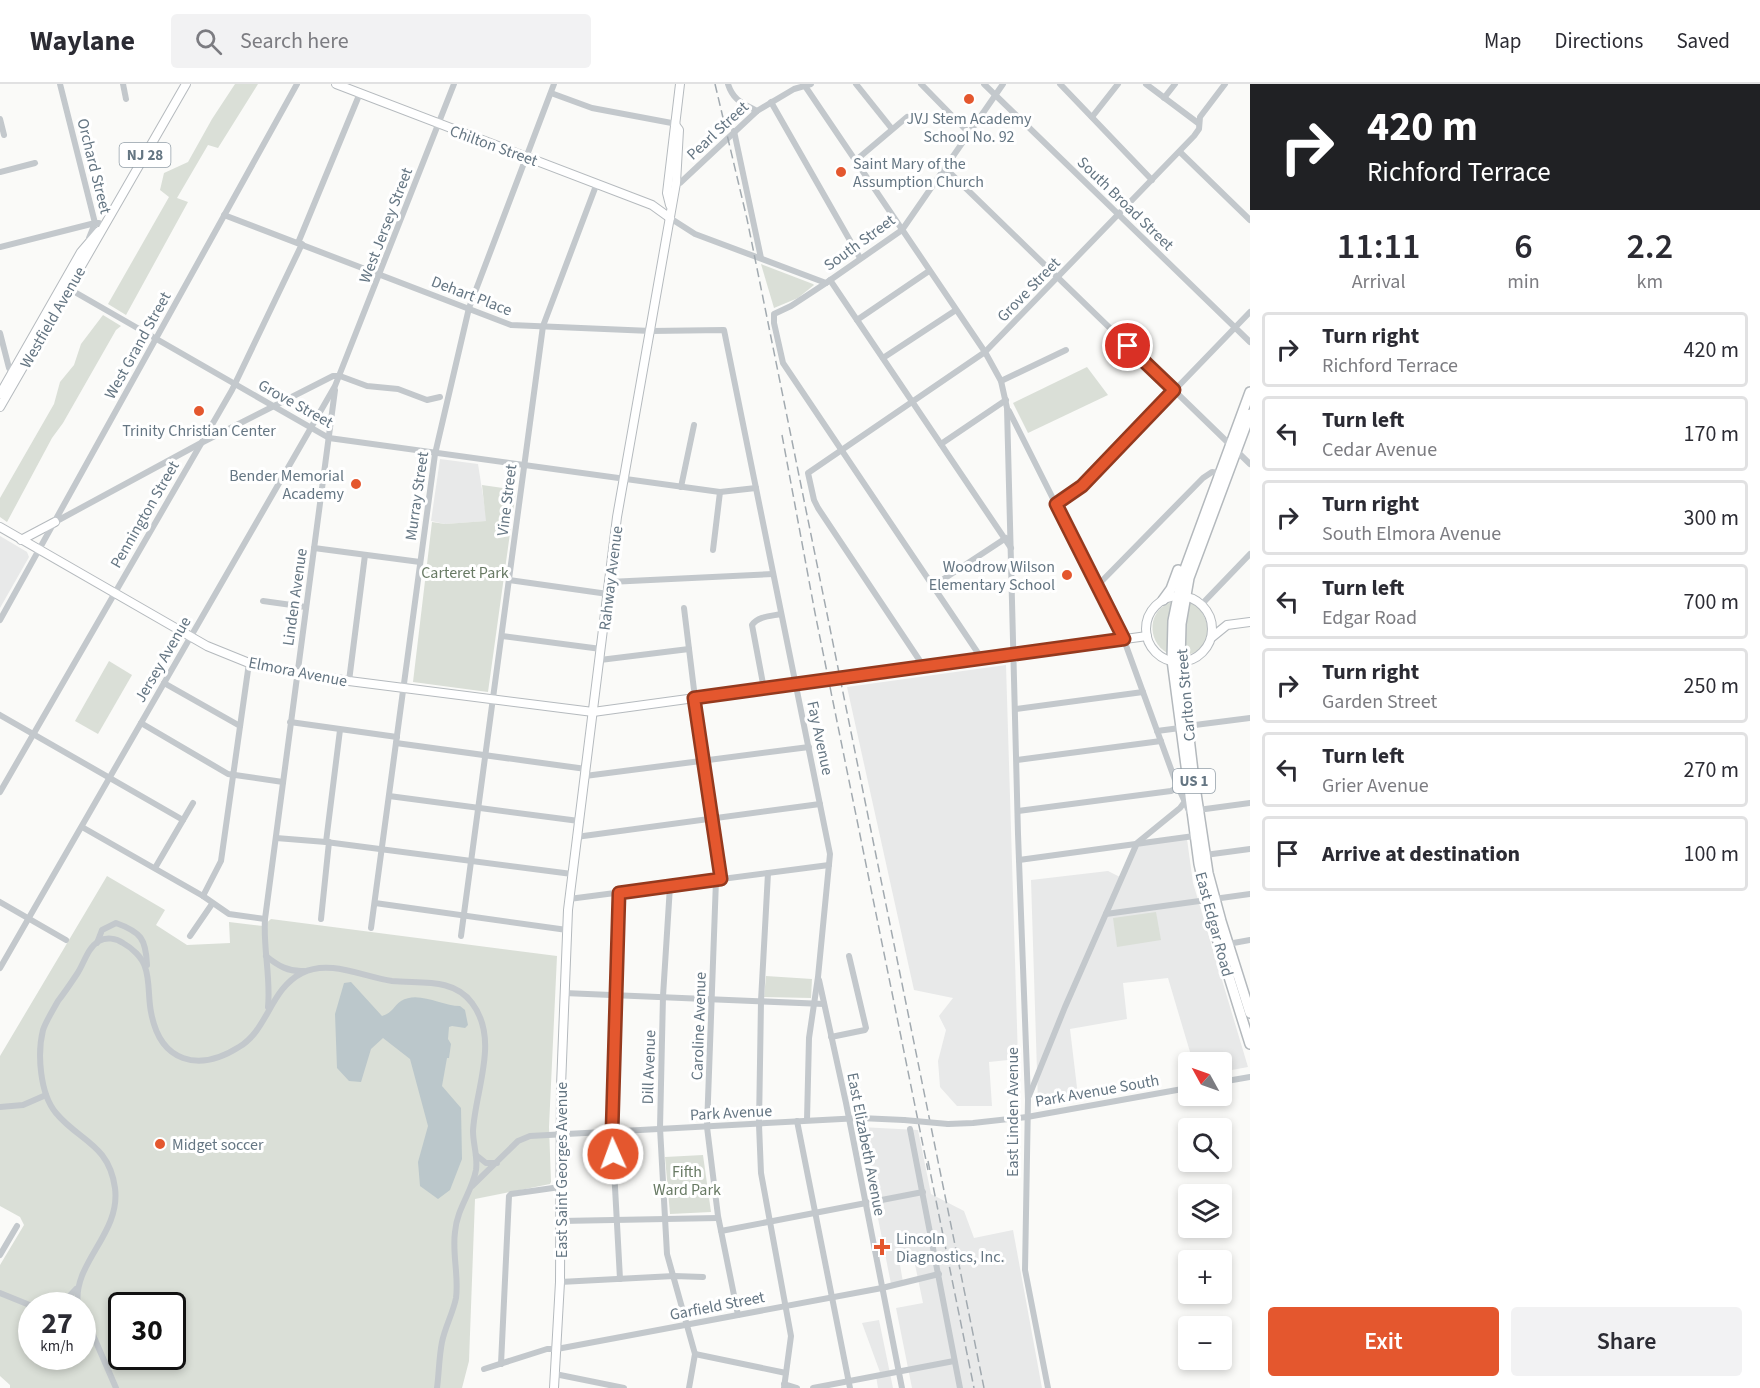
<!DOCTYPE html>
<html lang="en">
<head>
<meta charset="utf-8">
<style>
	:root { --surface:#fff; --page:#f2f2f3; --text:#2b2b33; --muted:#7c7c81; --line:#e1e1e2; --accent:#e4572e }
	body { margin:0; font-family:"Source Sans 3",sans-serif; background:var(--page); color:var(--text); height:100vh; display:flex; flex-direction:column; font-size:22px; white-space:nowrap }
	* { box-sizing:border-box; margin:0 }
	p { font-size:20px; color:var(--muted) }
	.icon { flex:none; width:33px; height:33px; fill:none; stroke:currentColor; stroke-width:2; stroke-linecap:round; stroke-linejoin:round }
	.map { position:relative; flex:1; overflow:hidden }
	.side { display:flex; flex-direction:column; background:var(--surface); width:510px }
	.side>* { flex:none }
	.top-card { background:#202124; color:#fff; overflow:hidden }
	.needle { width:39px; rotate:310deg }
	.buttons { position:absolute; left:1178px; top:968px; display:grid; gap:12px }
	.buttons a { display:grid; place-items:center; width:54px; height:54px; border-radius:6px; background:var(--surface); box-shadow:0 3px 9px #0003; font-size:30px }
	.speed { position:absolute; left:18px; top:1208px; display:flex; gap:12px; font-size:30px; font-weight:700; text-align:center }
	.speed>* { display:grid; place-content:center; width:78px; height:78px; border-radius:50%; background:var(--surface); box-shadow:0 3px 9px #0003; line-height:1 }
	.speed small { font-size:15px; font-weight:400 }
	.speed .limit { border:3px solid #111; border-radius:9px; background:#fff; color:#111 }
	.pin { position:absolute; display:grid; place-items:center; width:51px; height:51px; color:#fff; margin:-26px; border:3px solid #fff; border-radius:50%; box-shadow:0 2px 6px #0007 }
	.me { position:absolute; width:66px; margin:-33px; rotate:358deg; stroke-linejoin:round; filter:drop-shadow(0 0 4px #0008) }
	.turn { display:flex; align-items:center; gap:21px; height:126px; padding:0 18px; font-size:27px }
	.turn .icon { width:78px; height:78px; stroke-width:2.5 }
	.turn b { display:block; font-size:42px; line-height:51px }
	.eta { display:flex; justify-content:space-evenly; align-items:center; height:102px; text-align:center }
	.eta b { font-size:36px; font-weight:600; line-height:42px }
	.button { display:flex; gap:12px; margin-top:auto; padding:12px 18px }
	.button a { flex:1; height:69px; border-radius:6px; background:var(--accent); color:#fff; font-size:24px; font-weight:600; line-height:69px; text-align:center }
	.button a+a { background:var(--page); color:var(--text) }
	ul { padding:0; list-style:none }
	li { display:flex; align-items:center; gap:18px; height:75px; margin:0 12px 9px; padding:0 6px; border:3px solid var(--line); border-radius:6px }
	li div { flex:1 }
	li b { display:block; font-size:22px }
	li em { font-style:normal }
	header { display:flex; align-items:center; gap:36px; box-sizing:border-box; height:84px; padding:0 30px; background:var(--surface); border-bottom:2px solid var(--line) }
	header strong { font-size:28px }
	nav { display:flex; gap:33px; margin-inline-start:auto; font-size:21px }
	.search { width:420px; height:54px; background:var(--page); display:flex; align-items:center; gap:15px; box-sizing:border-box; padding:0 21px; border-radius:6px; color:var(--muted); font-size:22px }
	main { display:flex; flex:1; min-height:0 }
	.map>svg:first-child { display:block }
	.built { fill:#e8e9e9 }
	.green { fill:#dadfd7; fill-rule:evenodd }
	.water { fill:#bbc7cb }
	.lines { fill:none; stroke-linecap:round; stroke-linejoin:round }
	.major-casing { stroke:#b5babe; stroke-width:10 }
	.highway-casing { stroke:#b4b9bd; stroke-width:12 }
	.minor { stroke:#c3c8cc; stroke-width:6 }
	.major { stroke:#fff; stroke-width:8 }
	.highway { stroke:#fff; stroke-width:9 }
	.rail { stroke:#a2aab0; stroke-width:1.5; stroke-dasharray:9 4.5; stroke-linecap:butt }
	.minor-bridge { stroke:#c3c8cc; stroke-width:6 }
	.route-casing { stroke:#94391e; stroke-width:15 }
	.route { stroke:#e4572e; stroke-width:10 }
	.poi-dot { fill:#e4572e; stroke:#fff; stroke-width:2 }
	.labels { text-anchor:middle; stroke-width:6; stroke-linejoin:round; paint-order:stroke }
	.shield { fill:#fff; stroke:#939fa8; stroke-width:1.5 }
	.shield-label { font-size:15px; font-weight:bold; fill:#657683 }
	.poi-label { font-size:16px; fill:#657683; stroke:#fff; text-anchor:start }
	.street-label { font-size:16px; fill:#657683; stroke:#fff }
	.park-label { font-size:16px; fill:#687a64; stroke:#fff }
</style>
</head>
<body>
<header>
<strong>Waylane</strong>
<div class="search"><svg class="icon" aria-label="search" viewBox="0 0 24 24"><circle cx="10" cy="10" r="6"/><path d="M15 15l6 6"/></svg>Search here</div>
<nav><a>Map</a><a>Directions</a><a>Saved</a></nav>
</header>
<main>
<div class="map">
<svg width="1250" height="1304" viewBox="0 0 1250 1304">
	<rect width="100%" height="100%" fill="#fafaf8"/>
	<g class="built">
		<polygon points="440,375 478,380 487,437 445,440 431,437"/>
		<polygon points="0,452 27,468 29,473 0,524"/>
		<polygon points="1006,581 1018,975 989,978 992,1022 957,1022 940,1003 938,977 946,946 939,932 953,914 914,906 847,603"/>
		<polygon points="1187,755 1193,799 1248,983 1221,988 1221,978 1193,978 1168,894 1123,899 1127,935 1070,945 1078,1012 1038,1020 1031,796 1108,787 1120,793 1137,761"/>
		<polygon points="860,1043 918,1046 931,1110 964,1127 974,1154 1013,1146 1042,1304 912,1304 896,1224 923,1219 913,1171 899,1175 903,1198 891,1200"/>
		<polygon points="879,1236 893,1304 878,1304 876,1292 881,1291 862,1239"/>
	</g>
	<g class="green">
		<polygon points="235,0 258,0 218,64 208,61 177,114 188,118 126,231 108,220 169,113 160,106 164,89 188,78 212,35"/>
		<polygon points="761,180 813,200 814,201 798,214 774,224"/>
		<polygon points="103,231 121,242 116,246 63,339 52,354 7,438 0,433 0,414 54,320 60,298 74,281 81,260"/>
		<polygon points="1087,283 1108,311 1028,349 1013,319"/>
		<polygon points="482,401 516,406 488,608 413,598 432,438 445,440 486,437"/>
		<path d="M1189 517C1214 529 1215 569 1184 571V546Z"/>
		<path d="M1171 518 1168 568 1167 569C1146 556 1148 526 1171 518Z"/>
		<polygon points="109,577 132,591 98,650 75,637"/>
		<path d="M107 792 165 826 156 841 187 861 230 859 229 838 263 842 271 835 557 872 549 1043 551 1098 550 1100 475 1115 469 1277 462 1304H10V1301L0 1292V1181L24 1141 20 1133 0 1122V972ZM32 1221H82V1272H32ZM122 1221H172V1272H122Z"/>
		<polygon points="1156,828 1161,856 1117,863 1113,834"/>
		<polygon points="766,892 812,895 811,914 764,913"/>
		<polygon points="703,1071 711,1128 670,1130 665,1073"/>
	</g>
	<path class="water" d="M351 898 382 932C394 928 393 922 401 917 418 906 442 922 460 922L465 926 468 941 465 944 452 942 449 943 448 955 451 960 449 974H447L442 1002 461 1024 462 1075 450 1106 438 1115 420 1102 418 1078 428 1042 410 975 383 954 371 965 361 998 349 997 337 984 335 930 344 899Z"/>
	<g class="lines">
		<defs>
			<g id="major">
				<polyline points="336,0 652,121 670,134"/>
				<polyline points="670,121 667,109 680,0"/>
				<polyline points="0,310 81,168 99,147"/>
				<polyline points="0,323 186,0"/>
				<polyline points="0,443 207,562 249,579 296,589 349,597 593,628 1147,552"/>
				<polyline points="21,456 55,438"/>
				<circle cx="1179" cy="545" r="33"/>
				<polyline points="1211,554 1227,541 1250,538"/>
				<polyline points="554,1304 560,1198 561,1002 568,826 617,433 676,99 679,46 676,42"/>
			</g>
			<g id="highway">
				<polyline points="1250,308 1182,493 1173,537 1172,576 1199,780 1214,845 1250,960"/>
				<polyline points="1250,330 1189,494 1181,540 1180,577 1194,696 1208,789 1221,837 1250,929"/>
				<polyline points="1163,516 1171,505 1178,486"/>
			</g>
		</defs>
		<use href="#major" class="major-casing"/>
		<use href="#highway" class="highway-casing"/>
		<g class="minor">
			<polyline points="60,0 95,139 89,154"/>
			<polyline points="123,0 126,15"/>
			<path d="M728 0C733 16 742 19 757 27"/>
			<polyline points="856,0 892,45"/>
			<polyline points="921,0 970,50"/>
			<polyline points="984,0 1250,258"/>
			<polyline points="1060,0 1152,96"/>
			<polyline points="1146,0 1198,39"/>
			<polyline points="805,2 985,268 1001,297 1007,324 1018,750 1028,1016 1025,1186 1048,1304"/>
			<polyline points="551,9 592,24 677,40"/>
			<polyline points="1164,14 1175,0"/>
			<polyline points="771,18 860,174"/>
			<polyline points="1092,33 1118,0"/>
			<polyline points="0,35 4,51"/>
			<polyline points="734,47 761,174"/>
			<polyline points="1180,68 1250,136"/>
			<polyline points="855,77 907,33"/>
			<polyline points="946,85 1250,380"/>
			<polyline points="0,88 35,79"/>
			<polyline points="676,99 680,99 757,27 794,5 811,0"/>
			<polyline points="224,131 511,241 651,247 724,246 830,770 818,893 809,954 807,1036"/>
			<polyline points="670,134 695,150 826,199 902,146 1003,0"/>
			<polyline points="298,159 360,9"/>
			<polyline points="0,163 95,139 99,139"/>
			<polyline points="830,196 1011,464"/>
			<polyline points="826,199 791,222 774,230 774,239 783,279 982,575"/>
			<polyline points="66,203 329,354 720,408 756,404"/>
			<polyline points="857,236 929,187"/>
			<polyline points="0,249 9,284 14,290"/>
			<polyline points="883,274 956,226"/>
			<polyline points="1001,297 1066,266"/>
			<polyline points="1009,327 1124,556 1175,696 1189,727"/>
			<polyline points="941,360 1006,316"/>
			<polyline points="681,403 694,341"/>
			<polyline points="1056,419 1082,402 1250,228"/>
			<polyline points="55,438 201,359 333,292 340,292 367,302 398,305 427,316 440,313"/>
			<polyline points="314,464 420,478"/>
			<polyline points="713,466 720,408"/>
			<polyline points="509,496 608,510"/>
			<polyline points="609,498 773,490"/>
			<polyline points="933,502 1006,454"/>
			<polyline points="1097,502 1203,394 1212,388 1219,389"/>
			<polyline points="263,517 306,523"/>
			<polyline points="1201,521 1250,470"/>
			<polyline points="684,524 695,614 721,795"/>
			<polyline points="0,536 297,0"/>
			<polyline points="502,552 601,565"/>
			<polyline points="600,576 689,565"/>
			<polyline points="924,583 818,424 814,416 808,389 985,268 1194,52 1199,45 1200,33 1225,0"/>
			<polyline points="349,597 365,471"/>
			<polyline points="164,599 240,642"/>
			<path d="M764 605 752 541C758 532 772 532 781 530"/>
			<polyline points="1016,625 1143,608"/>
			<polyline points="0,631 183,736"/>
			<polyline points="290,638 397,653"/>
			<polyline points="141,639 228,690 283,698"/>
			<polyline points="1187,642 1250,634"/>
			<polyline points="1157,647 1180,644"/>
			<polyline points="396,659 586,685"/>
			<polyline points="1017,676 1161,657"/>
			<polyline points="585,692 809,663"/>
			<polyline points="0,708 232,306 302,160"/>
			<polyline points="389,712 579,737"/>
			<polyline points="1198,726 1250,719"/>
			<polyline points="1018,727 1171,707 1183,701 1186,694"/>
			<polyline points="82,743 203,812 229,830 265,835"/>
			<polyline points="576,753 820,720"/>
			<polyline points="276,754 326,758 572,790"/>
			<polyline points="326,758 340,646"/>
			<polyline points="1205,771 1250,765"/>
			<polyline points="1019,776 1194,752"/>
			<polyline points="155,784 193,719"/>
			<polyline points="768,789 761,917 759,1041 761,1089 791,1252 784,1304"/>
			<polyline points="716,796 707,1043 718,1132 738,1231"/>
			<polyline points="670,802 663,912 660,1044 667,1170 695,1270 689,1304"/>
			<polyline points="619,809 612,1048 620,1195"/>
			<polyline points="203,812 221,777 249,579"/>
			<polyline points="569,815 829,781"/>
			<polyline points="0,818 66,856"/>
			<polyline points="375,819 567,846"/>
			<polyline points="1106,830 1250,810"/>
			<polyline points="321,835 329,758"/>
			<polyline points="371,844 435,370 469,224 554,0"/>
			<polyline points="190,852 212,820"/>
			<polyline points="461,852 543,242 597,99"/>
			<path d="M97 859 102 846 116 839C141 848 146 855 147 881"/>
			<polyline points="1228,860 1250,856"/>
			<path d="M266 872C278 882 289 888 304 887"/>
			<polyline points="0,884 335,302 454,0"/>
			<polyline points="819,896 846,1019 902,1304"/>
			<polyline points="564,909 824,920"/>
			<path d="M268 923C271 894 263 865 265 835L335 306"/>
			<polyline points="831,953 865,946 866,944 849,872"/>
			<polyline points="1221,998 1250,993"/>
			<polyline points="1029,1012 1065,923 1137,759 1180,724 1186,716"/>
			<polyline points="0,1023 23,1021 46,1011"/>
			<polyline points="797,1037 850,1304"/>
			<polyline points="948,1040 973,1039 1027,1033 1188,1004"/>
			<polyline points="910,1045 960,1304"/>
			<polyline points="476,1071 486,1079 497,1079"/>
			<polyline points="472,1102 518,1057 530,1052 860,1034 904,1036"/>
			<polyline points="561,1137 718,1134"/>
			<polyline points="721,1147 923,1108"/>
			<polyline points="0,1171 17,1142"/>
			<polyline points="560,1198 674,1192 703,1193"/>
			<polyline points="0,1209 32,1222"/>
			<polyline points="61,1221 76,1205"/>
			<path d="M78 1221C72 1179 121 1150 115 1104 109 1060 79 1057 56 1029 40 1010 37 970 43 946 46 937 53 926 58 917 65 908 71 899 77 890 84 880 87 864 99 857 106 853 116 854 123 859 132 864 142 873 145 883 150 896 148 914 151 928 160 978 198 989 239 963 268 946 270 905 302 889 330 875 363 893 392 897 419 900 453 893 472 919 500 956 475 1006 473 1047 473 1060 478 1073 476 1086 472 1108 457 1124 455 1148 452 1170 459 1192 456 1214 453 1229 445 1243 442 1258 439 1273 439 1289 437 1304"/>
			<polyline points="82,1233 93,1251 116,1304"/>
			<polyline points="695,1270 786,1289"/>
			<polyline points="501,1280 509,1112 511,1110 560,1103"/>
			<polyline points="484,1285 547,1265 557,1265 882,1204 939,1190"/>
			<polyline points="555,1290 624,1304"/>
			<polyline points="784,1300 797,1304"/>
			<polyline points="813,1304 954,1277"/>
		</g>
		<use href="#major" class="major"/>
		<use href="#highway" class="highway"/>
		<g class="rail">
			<polyline points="715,0 747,135 984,1304"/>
			<polyline points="782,351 815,529 928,1086"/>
			<polyline points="928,1077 974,1304"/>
		</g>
		<polyline class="minor-bridge" points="904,1036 948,1040"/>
	</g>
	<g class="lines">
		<defs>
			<polyline id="route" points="613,1070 612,1048 619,809 721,795 694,614 1124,555 1056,420 1082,402 1174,306 1128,262"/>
		</defs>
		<use href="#route" class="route-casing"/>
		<use href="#route" class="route"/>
	</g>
	<g class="poi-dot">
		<circle cx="969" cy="15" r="6"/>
		<circle cx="841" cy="88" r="6"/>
		<circle cx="199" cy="327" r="6"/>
		<circle cx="356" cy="400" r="6"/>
		<circle cx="1067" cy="491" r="6"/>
		<circle cx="160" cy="1060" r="6"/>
		<path d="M879 1154h6v6h6v6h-6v6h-6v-6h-6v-6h6z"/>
	</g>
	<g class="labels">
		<g class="shield">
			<rect x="119.5" y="59" width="51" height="24" rx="4.5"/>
			<rect x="1173" y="685" width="42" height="24" rx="4.5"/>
		</g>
		<g class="shield-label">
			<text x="145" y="76">NJ 28</text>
			<text x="1194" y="702">US 1</text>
		</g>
		<g class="poi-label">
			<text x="969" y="40" text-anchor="middle">JVJ Stem Academy<tspan x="969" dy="18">School No. 92</tspan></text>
			<text x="853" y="85">Saint Mary of the<tspan x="853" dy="18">Assumption Church</tspan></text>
			<text x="199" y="352" text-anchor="middle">Trinity Christian Center</text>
			<text x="344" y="397" text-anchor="end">Bender Memorial<tspan x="344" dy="18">Academy</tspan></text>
			<text x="1055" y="488" text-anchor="end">Woodrow Wilson<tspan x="1055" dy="18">Elementary School</tspan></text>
			<text x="172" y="1066">Midget soccer</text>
			<text x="896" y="1160">Lincoln<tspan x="896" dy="18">Diagnostics, Inc.</tspan></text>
		</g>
		<g class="street-label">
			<text transform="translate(717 46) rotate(-43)" y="6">Pearl Street</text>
			<text transform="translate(494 61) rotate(20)" y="6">Chilton Street</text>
			<text transform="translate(95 82) rotate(76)" y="6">Orchard Street</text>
			<text transform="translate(1126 119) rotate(44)" y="6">South Broad Street</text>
			<text transform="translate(385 141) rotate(-69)" y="6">West Jersey Street</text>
			<text transform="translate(859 158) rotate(-36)" y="6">South Street</text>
			<text transform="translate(1028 205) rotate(-46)" y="6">Grove Street</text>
			<text transform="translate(472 211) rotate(21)" y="6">Dehart Place</text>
			<text transform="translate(52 233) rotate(-60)" y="6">Westfield Avenue</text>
			<text transform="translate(137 261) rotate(-61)" y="6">West Grand Street</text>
			<text transform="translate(296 319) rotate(29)" y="6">Grove Street</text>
			<text transform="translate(416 412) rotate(-82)" y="6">Murray Street</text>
			<text transform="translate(506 416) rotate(-83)" y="6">Vine Street</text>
			<text transform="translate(144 430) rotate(-60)" y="6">Pennington Street</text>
			<text transform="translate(610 494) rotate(-83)" y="6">Rahway Avenue</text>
			<text transform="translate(294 513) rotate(-82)" y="6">Linden Avenue</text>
			<text transform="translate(162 575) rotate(-60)" y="6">Jersey Avenue</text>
			<text transform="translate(298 587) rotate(11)" y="6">Elmora Avenue</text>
			<text transform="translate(1185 611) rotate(-95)" y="6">Carlton Street</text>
			<text transform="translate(821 654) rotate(78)" y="6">Fay Avenue</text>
			<text transform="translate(1215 840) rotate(75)" y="6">East Edgar Road</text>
			<text transform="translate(698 942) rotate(-88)" y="6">Caroline Avenue</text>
			<text transform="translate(648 983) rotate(-88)" y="6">Dill Avenue</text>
			<text transform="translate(1097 1006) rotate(-10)" y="6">Park Avenue South</text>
			<text transform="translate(731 1028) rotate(-3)" y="6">Park Avenue</text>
			<text transform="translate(1012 1028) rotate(-90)" y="6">East Linden Avenue</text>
			<text transform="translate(867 1060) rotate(79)" y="6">East Elizabeth Avenue</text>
			<text transform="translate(561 1086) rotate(-90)" y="6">East Saint Georges Avenue</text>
			<text transform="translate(717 1221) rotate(-11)" y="6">Garfield Street</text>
		</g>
		<g class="park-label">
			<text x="465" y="494">Carteret Park</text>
			<text x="687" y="1093">Fifth<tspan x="687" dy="18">Ward Park</tspan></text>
		</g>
	</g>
</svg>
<div class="buttons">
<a><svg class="needle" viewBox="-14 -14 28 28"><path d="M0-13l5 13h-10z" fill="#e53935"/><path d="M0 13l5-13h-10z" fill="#7c7c81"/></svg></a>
<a><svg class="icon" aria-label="search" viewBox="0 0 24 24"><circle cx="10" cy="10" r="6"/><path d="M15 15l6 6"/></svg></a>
<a><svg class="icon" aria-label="layers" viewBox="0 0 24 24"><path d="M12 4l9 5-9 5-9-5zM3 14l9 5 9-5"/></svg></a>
<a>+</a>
<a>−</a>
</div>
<div class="speed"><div>27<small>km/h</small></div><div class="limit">30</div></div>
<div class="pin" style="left:1128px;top:262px;background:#d93025"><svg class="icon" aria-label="arrive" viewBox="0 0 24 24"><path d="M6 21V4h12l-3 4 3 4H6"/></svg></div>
<svg class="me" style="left:613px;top:1070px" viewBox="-20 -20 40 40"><circle r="17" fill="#e4572e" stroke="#fff" stroke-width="3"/><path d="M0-11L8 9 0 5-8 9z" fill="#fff"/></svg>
</div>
<section class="side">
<div class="top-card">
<div class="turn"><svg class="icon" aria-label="right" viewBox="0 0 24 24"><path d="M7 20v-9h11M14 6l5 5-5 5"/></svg><div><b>420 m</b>Richford Terrace</div></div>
</div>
<div class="eta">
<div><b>11:11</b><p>Arrival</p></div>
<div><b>6</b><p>min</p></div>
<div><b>2.2</b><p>km</p></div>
</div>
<ul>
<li><svg class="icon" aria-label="right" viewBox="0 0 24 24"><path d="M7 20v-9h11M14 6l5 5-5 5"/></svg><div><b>Turn right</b><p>Richford Terrace</p></div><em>420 m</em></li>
<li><svg class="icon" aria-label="left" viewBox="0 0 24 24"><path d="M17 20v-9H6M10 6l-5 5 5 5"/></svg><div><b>Turn left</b><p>Cedar Avenue</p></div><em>170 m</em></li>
<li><svg class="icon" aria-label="right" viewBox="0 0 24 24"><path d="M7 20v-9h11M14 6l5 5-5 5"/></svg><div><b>Turn right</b><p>South Elmora Avenue</p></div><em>300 m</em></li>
<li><svg class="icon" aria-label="left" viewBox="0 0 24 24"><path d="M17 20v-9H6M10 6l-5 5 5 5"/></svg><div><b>Turn left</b><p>Edgar Road</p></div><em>700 m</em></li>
<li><svg class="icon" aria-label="right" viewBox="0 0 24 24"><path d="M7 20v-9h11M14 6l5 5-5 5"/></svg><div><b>Turn right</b><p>Garden Street</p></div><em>250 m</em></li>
<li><svg class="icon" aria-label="left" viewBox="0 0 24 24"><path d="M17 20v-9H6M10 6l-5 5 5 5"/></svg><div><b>Turn left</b><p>Grier Avenue</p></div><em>270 m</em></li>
<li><svg class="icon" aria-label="arrive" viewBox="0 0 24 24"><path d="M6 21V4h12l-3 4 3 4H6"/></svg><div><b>Arrive at destination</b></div><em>100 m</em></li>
</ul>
<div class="button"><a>Exit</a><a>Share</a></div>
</section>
</main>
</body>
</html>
